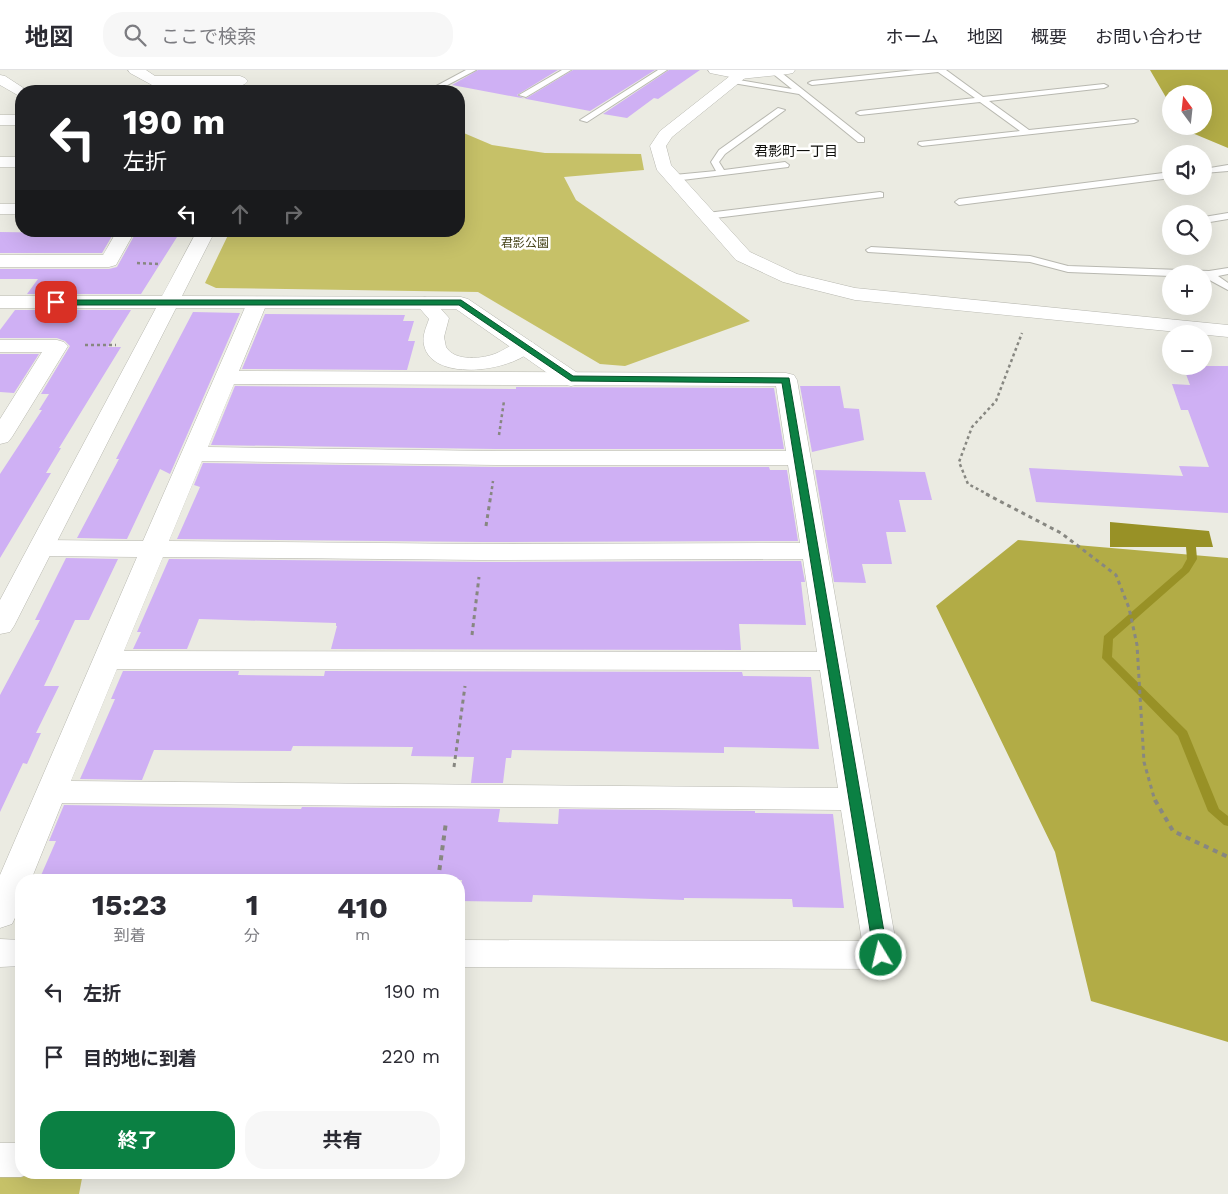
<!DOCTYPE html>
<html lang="ja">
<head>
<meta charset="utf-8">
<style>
	:root { --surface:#fff; --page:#f7f7f7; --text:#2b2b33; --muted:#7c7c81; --line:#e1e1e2; --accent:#0b8043 }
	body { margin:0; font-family:"Work Sans","Noto Sans JP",sans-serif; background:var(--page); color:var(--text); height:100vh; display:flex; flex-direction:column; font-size:19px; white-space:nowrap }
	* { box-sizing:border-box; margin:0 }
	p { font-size:16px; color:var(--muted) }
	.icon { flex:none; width:28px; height:28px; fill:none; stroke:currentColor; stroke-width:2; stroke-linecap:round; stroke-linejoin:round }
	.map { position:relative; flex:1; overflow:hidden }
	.side { position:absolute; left:15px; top:804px; width:450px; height:305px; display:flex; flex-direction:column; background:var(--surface); border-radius:20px; box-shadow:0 5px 20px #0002 }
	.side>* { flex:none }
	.banner { position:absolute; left:15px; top:15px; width:450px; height:152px; border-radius:20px; box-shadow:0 5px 20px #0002; background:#202124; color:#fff; overflow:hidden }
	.needle { width:32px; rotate:345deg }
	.tools { position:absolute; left:1162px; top:15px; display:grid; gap:10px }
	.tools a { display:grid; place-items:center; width:50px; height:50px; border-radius:50%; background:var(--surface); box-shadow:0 5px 20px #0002; font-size:25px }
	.pin { position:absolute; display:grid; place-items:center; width:42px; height:42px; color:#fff; margin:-21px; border-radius:10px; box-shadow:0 2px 8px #0006 }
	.me { position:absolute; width:55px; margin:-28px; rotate:351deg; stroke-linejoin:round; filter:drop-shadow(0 0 4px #0008) }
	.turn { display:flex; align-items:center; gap:18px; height:105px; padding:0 25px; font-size:22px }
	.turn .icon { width:65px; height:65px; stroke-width:2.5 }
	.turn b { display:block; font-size:35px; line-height:42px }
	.lanes { display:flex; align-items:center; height:48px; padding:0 25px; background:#0003; justify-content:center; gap:25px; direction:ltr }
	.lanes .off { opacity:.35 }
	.eta { display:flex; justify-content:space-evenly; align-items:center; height:85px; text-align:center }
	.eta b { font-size:30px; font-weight:700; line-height:35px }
	.primary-button { display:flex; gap:10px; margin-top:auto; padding:10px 25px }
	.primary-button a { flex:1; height:58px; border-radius:20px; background:var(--accent); color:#fff; font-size:20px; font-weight:700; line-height:58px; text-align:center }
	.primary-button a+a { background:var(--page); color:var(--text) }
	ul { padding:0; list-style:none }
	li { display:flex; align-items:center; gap:15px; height:65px; padding:0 25px }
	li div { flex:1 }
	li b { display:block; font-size:19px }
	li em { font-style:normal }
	header { display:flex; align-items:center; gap:30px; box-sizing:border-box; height:70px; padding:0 25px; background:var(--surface); border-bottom:1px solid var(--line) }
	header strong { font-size:24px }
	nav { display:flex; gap:28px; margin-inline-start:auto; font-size:18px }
	.search { width:350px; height:45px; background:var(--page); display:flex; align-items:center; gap:12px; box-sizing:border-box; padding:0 18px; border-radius:20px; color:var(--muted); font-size:19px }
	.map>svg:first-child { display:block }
	.green { fill:#c6c168 }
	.forest { fill:#b2ac46 }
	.water { fill:#989126 }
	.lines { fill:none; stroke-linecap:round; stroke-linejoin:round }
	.stream { fill:#989126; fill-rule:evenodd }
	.building { fill:#cfb0f4 }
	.lane-casing { stroke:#b8b8b0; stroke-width:2 }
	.street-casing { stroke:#b8b8b0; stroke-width:1 }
	.secondary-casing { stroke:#b8b8b0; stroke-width:1 }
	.path-far2 { stroke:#878781; stroke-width:2.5; stroke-dasharray:3 3; stroke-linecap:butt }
	.path-far1 { stroke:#878781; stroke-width:3; stroke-dasharray:4 4; stroke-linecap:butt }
	.path { stroke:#878781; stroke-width:4; stroke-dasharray:5 5; stroke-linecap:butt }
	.lane { fill:#fff; fill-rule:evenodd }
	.street { fill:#fff; fill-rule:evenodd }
	.secondary { fill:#fff; fill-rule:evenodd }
	.route { fill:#0b8043; stroke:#07532c }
	.labels { text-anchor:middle; stroke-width:5; stroke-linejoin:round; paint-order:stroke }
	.far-park-label { font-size:12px; fill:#444217; stroke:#fffffe }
	.far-neighbourhood-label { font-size:14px; fill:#0f0f0c; stroke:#fffffe }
</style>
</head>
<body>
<header>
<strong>地図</strong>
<div class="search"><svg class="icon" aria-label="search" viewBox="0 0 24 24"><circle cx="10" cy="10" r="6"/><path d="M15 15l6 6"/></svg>ここで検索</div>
<nav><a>ホーム</a><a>地図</a><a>概要</a><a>お問い合わせ</a></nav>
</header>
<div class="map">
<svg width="1228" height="1124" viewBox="0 0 1228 1124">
	<rect width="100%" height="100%" fill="#ebebe2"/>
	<g class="green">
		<polygon points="459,61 492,75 545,83 641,84 644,100 564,107 576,130 750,251 625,296 600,294 478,222 216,218 205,213 230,161 459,161"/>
		<polygon points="0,1098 21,1098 21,1102 83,1103 79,1124 0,1124"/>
	</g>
	<g class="forest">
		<polygon points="1150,0 1228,0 1228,78 1185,60 1183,56 1204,56 1204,24 1171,24 1171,36"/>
		<polygon points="1018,470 1228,488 1228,972 1091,931 1055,782 936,536"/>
	</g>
	<polygon class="water" points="1110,452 1209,461 1213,477 1110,477"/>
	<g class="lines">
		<polygon class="stream" points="1191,474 1196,477 1197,489 1189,502 1113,569 1112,587 1187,661 1219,739 1228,746 1228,756 1224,755 1208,741 1178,666 1102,588 1104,566 1182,498 1187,489 1186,477"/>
	</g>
	<g class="building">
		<polygon points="478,0 558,0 517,25 525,29 573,0 655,0 590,41 452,15"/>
		<polygon points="669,0 700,0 658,29 654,28 627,48 603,44"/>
		<polygon points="0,162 71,163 70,165 112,166 102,183 0,183"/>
		<polygon points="134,166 177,167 141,224 27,224 38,209 0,209 0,199 109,199 117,197"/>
		<polygon points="15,240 131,240 108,277 121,277 59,378 61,378 46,403 51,403 0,488 0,404 42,340 39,340 49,324 41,324 70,276 65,271 57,268 0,268 0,260"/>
		<polygon points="193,242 240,243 170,404 160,399 127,469 77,468 119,389 116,389"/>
		<polygon points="265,244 405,245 403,251 414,251 408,271 415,271 407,300 242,299"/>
		<polygon points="0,284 39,284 14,323 0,322"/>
		<polygon points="1183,296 1228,296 1228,443 1036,432 1029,398 1183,406 1179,396 1209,397 1188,340 1181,340 1172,314 1190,315"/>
		<polygon points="235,316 516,319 516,317 774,318 784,379 496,379 211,375"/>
		<polygon points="800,316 840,316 844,338 859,339 864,370 812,382"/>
		<polygon points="203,393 496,397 769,397 770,400 787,400 798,471 482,472 177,469 200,417 194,415"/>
		<polygon points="815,400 925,402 932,430 899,430 906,462 886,462 892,494 862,494 866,513 834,512"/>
		<polygon points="66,488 118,489 89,550 75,550 44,616 59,616 36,663 41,663 27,694 23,693 0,742 0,625 40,550 35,550"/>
		<polygon points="169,489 482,492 801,491 805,512 801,512 806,555 739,554 741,580 331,579 337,556 336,556 336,553 199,549 187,579 133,579 141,562 137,562"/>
		<polygon points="123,601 239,601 238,605 324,606 325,601 742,602 743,606 811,607 819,679 724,677 724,683 512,680 511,688 506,688 503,713 471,713 474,687 411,686 413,677 293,676 291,681 154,680 142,710 80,709 115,629 111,629"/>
		<polygon points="64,735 301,739 302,737 500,739 498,752 558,754 559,739 755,741 755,743 833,744 844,838 793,837 792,829 684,828 684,830 533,825 532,832 459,831 462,810 39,810 56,771 49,771"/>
	</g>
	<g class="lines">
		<defs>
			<g id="lane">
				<polygon points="466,0 476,0 436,21 427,21"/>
				<polygon points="562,0 571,0 526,27 519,25"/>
				<polygon points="658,0 667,0 587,52 580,50"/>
				<polygon points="772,0 778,0 864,68 864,72 858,72 799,24 733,13 729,11 733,9 792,19 772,3"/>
				<polygon points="915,0 946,0 983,27 1104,14 1108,16 1104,18 989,31 1029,60 1134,49 1138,51 1134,53 922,76 918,74 919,72 1020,61 980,32 860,45 856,43 860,41 975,28 938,2 812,15 808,13 812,11"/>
				<polygon points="778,38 785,40 725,84 719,92 724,100 785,92 789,95 788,97 674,111 670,108 674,105 716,101 711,92 719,80"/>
				<polygon points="1228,95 1228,101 1204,103 1204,99"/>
				<polygon points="1171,102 1171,108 959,135 955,132 959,129"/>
				<polygon points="880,122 883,123 883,127 707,149 702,146 707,143"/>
				<polygon points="1228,143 1228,149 1204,153 1204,147"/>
				<polygon points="871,177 1030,186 1068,196 1209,201 1228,198 1228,204 1218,206 1228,213 1228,220 1204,207 1204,204 1171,204 1171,206 1068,202 1030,192 868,182 866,180"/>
			</g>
			<g id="street">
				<polygon points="128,0 146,0 155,6 240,6 245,8 248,11 245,14 240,16 152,15 130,3"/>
				<polygon points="708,0 795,0 793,3 788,4 740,9 710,3"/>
				<rect x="0" y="45" width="21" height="10"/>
				<rect x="0" y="87" width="21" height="10"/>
				<rect x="0" y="134" width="21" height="10"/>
				<polygon points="117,161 135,161 116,195 109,197 0,197 0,185 103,185"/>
				<path d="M257 227 264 229 267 233 239 301 786 303 794 305 797 310 898 885 893 895 881 899 459 897V870L862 871 841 740 62 733 31 810H21C21 829 21 837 12 854L0 858V805L137 487 42 486 33 483 29 478 33 473 42 470 143 471 247 233 250 229ZM234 314 776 316 786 381H496L208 377ZM202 391 496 395H788L800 473 482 474 169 471ZM163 487 482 490 803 489 817 582 124 581ZM117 599 820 600 838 718 71 711Z"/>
				<path d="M425 227 432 229 449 248 444 267 446 277C455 292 483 289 497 283 509 278 518 268 532 272L536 276C518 301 432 314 424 275 422 266 426 258 429 249L415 233 418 229Z"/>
				<polygon points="0,270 57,270 64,272 68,276 12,367 8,372 0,374 0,349 42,282 0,282"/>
				<polygon points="0,869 21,870 21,896 0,897"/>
				<polygon points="0,1073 21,1073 21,1102 34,1102 21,1107 0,1107"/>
			</g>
			<g id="secondary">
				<polygon points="740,1 745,2 747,5 745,8 672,67 666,76 671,95 750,182 797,204 855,218 1228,255 1228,267 855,230 783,212 736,190 657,100 650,76 660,61 735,2"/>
				<polygon points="0,5 5,6 28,21 21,21 21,27 0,15"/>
				<polygon points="197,161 215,161 182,226 461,227 468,229 579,304 582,309 579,314 571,316 563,314 456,239 176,238 14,556 10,562 0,564 0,530 156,238 0,238 0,226 162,226"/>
			</g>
		</defs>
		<use href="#lane" class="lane-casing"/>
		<use href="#street" class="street-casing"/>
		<use href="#secondary" class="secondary-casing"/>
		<g class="path-far2">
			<polyline points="137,193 160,194"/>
			<polyline points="85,275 116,275"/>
			<polyline points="499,365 504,331"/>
			<polyline points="491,425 493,411"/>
			<polyline points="989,425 968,414 959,392 972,357 996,331 1022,263"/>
		</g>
		<g class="path-far1">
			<polyline points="986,424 1061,463 1116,505 1129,538 1137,575 1144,692 1155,731"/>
			<polyline points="486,456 491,424"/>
			<polyline points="472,565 479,507"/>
			<polyline points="454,697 465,616"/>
		</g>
		<g class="path">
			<polyline points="1155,730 1173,761 1228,787"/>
			<polyline points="438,810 446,752"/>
		</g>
		<use href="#lane" class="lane"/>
		<use href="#street" class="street"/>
		<use href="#secondary" class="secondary"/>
	</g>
	<polygon class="route" points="53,230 461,230 573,306 789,308 888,885 886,889 881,891 876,889 874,885 782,313 571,311 459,235 56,235 52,232"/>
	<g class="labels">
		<g class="far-park-label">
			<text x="525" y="177">君影公園</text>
		</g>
		<g class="far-neighbourhood-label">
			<text x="796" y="86">君影町一丁目</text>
		</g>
	</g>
</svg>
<div class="tools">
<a><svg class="needle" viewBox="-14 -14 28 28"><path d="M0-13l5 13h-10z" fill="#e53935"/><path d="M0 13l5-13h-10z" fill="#7c7c81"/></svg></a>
<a><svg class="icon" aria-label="sound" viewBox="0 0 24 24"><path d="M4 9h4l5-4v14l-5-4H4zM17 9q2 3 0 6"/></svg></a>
<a><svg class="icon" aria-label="search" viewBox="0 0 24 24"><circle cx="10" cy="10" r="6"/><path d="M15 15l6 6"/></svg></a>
<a>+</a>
<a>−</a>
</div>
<div class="pin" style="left:56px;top:232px;background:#d93025"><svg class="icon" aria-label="arrive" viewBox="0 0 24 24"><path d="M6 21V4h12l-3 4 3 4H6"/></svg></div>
<svg class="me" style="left:881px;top:885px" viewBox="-20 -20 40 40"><circle r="17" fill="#0b8043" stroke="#fff" stroke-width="3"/><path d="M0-11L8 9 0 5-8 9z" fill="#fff"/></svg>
<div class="banner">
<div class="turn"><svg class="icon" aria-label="left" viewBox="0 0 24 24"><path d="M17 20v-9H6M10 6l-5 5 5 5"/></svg><div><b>190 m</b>左折</div></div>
<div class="lanes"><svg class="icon" aria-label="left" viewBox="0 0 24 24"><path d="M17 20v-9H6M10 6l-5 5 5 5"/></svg><svg class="icon off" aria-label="ahead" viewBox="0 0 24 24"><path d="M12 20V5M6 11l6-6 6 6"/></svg><svg class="icon off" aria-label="right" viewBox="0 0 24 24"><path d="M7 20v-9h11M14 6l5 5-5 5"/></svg></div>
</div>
<section class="side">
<div class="eta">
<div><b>15:23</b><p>到着</p></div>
<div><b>1</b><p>分</p></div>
<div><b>410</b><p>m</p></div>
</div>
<ul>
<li><svg class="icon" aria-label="left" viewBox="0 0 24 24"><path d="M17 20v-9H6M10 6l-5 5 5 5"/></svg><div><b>左折</b></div><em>190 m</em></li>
<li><svg class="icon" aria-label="arrive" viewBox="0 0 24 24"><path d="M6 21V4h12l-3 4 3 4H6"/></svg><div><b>目的地に到着</b></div><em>220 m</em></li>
</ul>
<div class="primary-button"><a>終了</a><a>共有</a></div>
</section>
</div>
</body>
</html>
